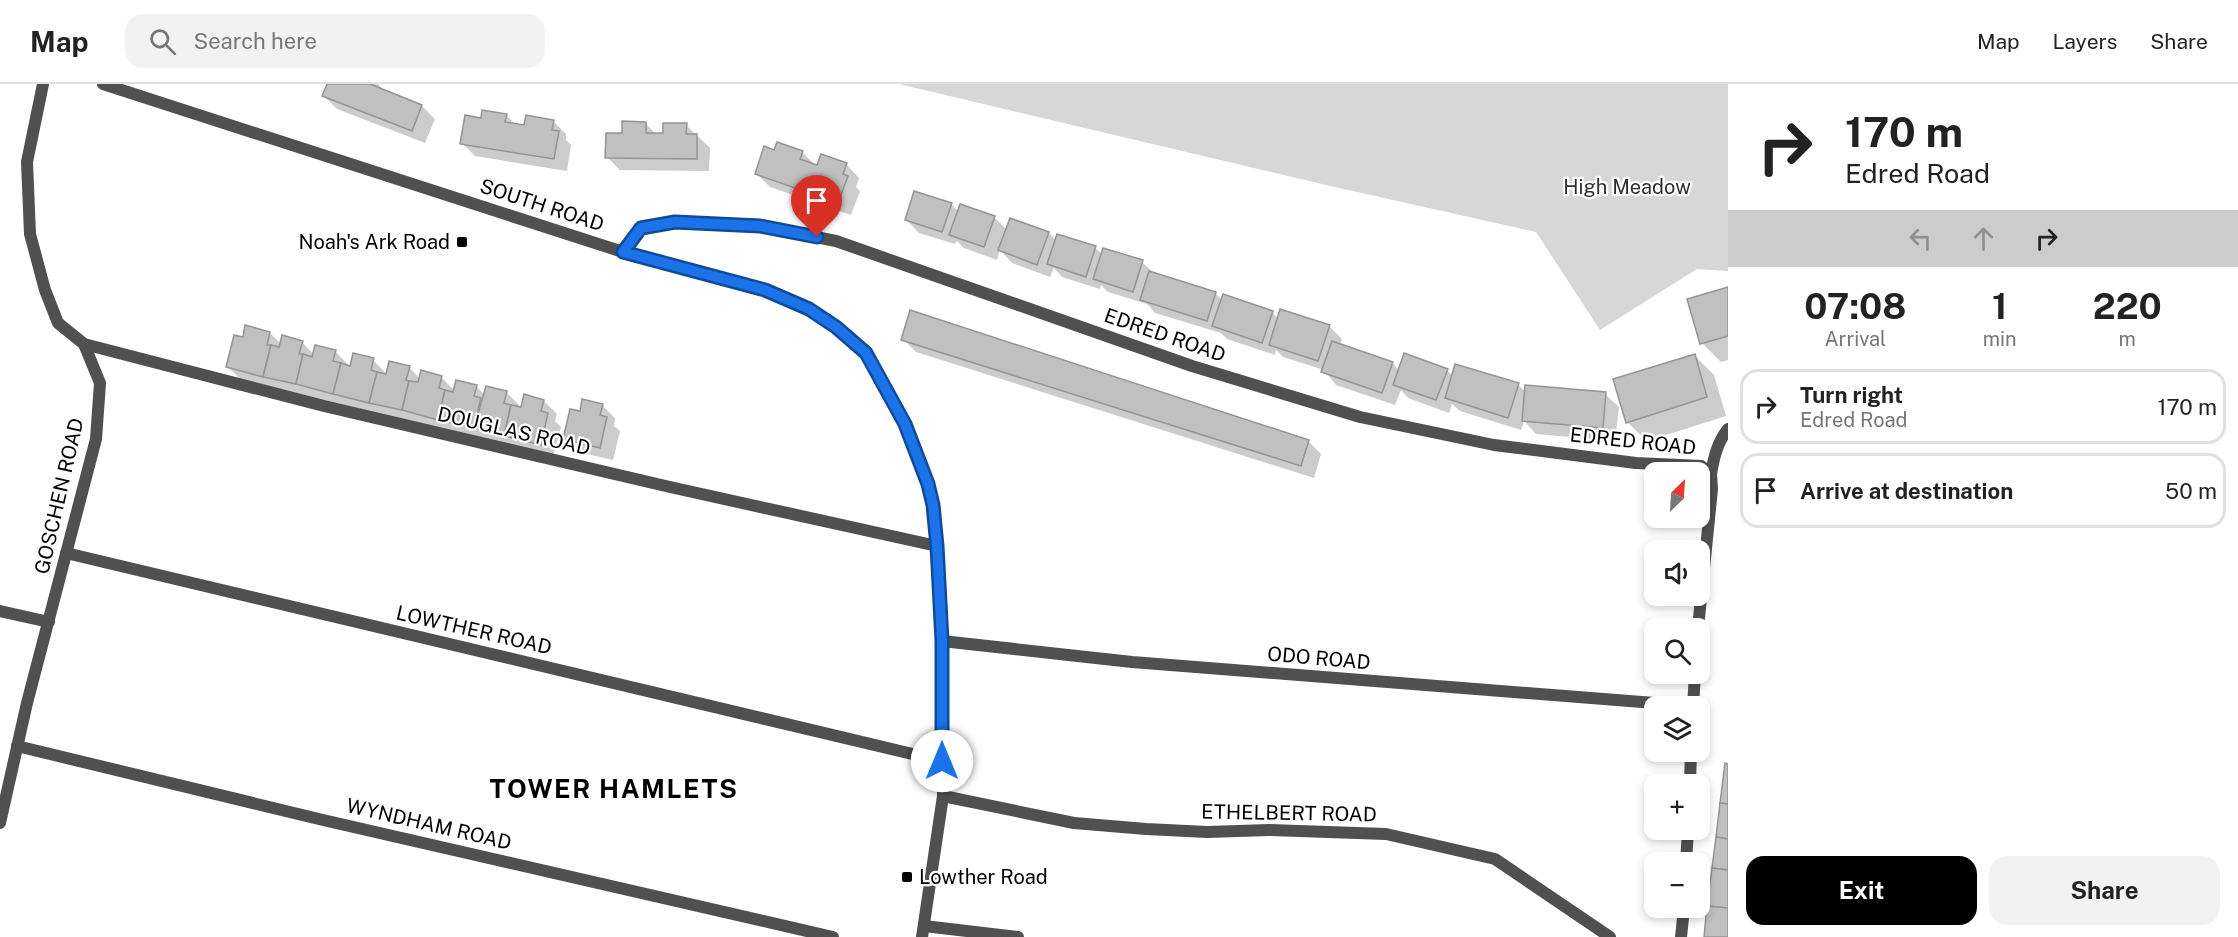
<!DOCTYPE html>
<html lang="en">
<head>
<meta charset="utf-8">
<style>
	:root { --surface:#fff; --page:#f2f2f2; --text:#222; --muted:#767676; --line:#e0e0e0; --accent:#000 }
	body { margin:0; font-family:"Public Sans",sans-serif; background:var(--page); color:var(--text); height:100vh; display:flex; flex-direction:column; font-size:22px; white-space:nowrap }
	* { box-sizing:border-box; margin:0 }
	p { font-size:20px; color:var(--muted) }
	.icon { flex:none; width:33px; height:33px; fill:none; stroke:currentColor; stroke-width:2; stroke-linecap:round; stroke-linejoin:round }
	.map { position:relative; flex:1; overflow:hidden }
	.details { display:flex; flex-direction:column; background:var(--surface); width:510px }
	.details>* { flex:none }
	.hud { background:#fff; color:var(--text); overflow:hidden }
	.needle { width:39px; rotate:25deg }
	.fabs { position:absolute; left:1644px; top:378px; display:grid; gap:12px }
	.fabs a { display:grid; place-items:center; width:66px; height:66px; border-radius:12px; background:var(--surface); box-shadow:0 3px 9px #0003; font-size:30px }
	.pin { position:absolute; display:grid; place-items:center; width:51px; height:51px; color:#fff; margin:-62px -26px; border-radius:50% 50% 50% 0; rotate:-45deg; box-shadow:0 0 6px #0007 }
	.pin .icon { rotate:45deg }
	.me { position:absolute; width:66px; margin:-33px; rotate:0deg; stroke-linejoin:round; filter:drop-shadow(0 0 4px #0008) }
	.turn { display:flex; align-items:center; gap:21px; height:126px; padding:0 18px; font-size:27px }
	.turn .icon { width:78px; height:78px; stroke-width:2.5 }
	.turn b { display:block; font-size:42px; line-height:51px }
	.lanes { display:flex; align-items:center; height:57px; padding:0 18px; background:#0003; justify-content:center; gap:30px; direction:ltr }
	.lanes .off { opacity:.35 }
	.eta { display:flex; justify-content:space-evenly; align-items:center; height:102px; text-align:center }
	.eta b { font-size:36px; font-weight:700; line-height:42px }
	.primary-button { display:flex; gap:12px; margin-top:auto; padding:12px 18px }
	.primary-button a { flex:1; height:69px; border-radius:18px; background:var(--accent); color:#fff; font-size:24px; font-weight:700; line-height:69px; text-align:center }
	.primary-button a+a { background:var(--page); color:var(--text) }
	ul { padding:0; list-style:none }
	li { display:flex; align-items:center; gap:18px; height:75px; margin:0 12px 9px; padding:0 6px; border:3px solid var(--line); border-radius:18px }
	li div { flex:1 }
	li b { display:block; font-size:22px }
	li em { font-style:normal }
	header { display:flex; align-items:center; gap:36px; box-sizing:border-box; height:84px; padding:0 30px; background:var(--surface); border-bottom:2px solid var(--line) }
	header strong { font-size:28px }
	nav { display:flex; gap:33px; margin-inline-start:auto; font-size:21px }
	.search { width:420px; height:54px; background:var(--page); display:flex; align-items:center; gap:15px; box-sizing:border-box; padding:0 21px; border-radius:18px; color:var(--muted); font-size:22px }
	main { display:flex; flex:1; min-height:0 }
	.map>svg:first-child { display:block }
	.green { fill:#d7d7d7 }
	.shadow { fill:#0003 }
	.building { fill:#c0c0c0; stroke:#949494; stroke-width:1.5 }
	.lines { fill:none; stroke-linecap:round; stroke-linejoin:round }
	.service { stroke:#505050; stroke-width:12 }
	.minor { stroke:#505050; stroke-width:12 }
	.route-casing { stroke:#114b97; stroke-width:15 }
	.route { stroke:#1a73e8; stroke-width:10 }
	.poi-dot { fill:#000; stroke:#fff; stroke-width:2 }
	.labels { text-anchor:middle; stroke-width:4.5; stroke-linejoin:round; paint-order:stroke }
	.park-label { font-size:20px; fill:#2e2e2e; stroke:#fff }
	.street-label { font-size:20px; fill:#000; stroke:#fff }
	.poi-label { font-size:20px; fill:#000; stroke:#fff; text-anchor:end }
	.district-label { font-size:26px; font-weight:bold; letter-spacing:1.5px; fill:#000; stroke:#fff }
</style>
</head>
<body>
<header>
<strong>Map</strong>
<div class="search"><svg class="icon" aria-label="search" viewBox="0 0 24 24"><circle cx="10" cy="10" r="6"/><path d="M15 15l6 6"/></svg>Search here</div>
<nav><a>Map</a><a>Layers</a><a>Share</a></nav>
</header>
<main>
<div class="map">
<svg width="1728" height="853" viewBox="0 0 1728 853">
	<rect width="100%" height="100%" fill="#fff"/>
	<polygon class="green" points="899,0 1728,0 1728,187 1697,185 1600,246 1536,148 1326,101"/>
	<g class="shadow">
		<polygon points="328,0 378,0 385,8 422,22 435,35 425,59 337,25 324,12"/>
		<polygon points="506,31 516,41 526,43 553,37 566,50 566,56 571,61 567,87 475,72 462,59 482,36"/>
		<polygon points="645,39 657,51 664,51 686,41 710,64 709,87 620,86 607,73 623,50"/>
		<polygon points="775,68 802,68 818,84 846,80 859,94 856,103 860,107 851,131 770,103 756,89"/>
		<polygon points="951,120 959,128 994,133 1007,146 1010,135 1049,149 1056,157 1095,164 1103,171 1142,178 1155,190 1215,209 1222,216 1272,228 1278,235 1329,242 1342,255 1340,261 1392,279 1400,287 1447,286 1453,293 1518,301 1526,308 1605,310 1619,323 1615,357 1536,350 1524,337 1521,346 1460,327 1452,320 1449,329 1408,314 1401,306 1395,321 1336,301 1324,286 1283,273 1276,266 1275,271 1227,255 1221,249 1155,229 1147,220 1108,208 1101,201 1100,205 1062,193 1054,184 1050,193 1012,179 1000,166 997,176 964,164 957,157 955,160 919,149 906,135"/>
		<polygon points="1728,205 1728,276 1721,278 1702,259"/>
		<polygon points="270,249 281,260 302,258 314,271 335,267 351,284 373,276 387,290 409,283 420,295 441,293 455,307 476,302 485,311 506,308 519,321 518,324 544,317 557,330 555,337 561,343 553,373 241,296 228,283 244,255"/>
		<polygon points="903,255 1308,357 1321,370 1314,394 916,268"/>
		<polygon points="1695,272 1714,291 1726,332 1647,357 1627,338"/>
		<polygon points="602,321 615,334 614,342 620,347 613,376 578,368 565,355 581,329"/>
	</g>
	<g class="building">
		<polygon points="327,0 370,0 422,21 412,47 322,12"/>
		<polygon points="482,26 507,30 505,38 524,41 526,31 554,36 552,46 559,47 554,75 460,60 465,31 481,34"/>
		<polygon points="622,37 646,38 646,49 663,49 663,39 687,39 686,50 697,50 697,75 605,74 606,49 622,49"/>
		<polygon points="777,58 803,67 800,75 817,81 821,70 847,79 843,90 848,92 838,119 755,90 764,62 774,66"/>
		<polygon points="914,107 952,119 942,148 905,136"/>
		<polygon points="960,120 995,132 984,163 949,151"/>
		<polygon points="1010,134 1049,148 1037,181 998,166"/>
		<polygon points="1057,150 1096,162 1086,193 1047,180"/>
		<polygon points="1103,164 1143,176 1133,208 1093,195"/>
		<polygon points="1149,187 1216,208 1207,237 1140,216"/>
		<polygon points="1728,203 1728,252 1700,260 1687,215"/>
		<polygon points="1223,210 1273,227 1262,259 1212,242"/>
		<polygon points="1280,225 1330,241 1318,277 1269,261"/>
		<polygon points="910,226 1309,356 1301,382 901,256"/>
		<polygon points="245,241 270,248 267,261 271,261 263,293 226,283 234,251 243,253"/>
		<polygon points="282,251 303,257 299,270 303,270 296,300 263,293 271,261 279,263"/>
		<polygon points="1332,257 1393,278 1382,309 1321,288"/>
		<polygon points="315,261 336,266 333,277 341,279 333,310 296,300 303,270 312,273"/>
		<polygon points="353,269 374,274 371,286 377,288 369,319 333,310 341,279 350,282"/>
		<polygon points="1404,269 1448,285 1436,316 1393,301"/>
		<polygon points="1695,270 1707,313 1626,339 1613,295"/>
		<polygon points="389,277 410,282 406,296 409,297 402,326 369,319 377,288 386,290"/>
		<polygon points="1455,280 1519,299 1508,334 1445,314"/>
		<polygon points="421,286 442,292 439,304 445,306 438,336 402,326 409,297 418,298"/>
		<polygon points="456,296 477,301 474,312 481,314 474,344 438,336 445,306 453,308"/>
		<polygon points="1525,301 1606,308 1603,344 1522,337"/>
		<polygon points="486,302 507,307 504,319 511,321 504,352 474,344"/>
		<polygon points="524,310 544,316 541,327 548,329 541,361 504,352 511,321 521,323"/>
		<polygon points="582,315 603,320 600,331 607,333 600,364 563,355 570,325 580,327"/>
		<polygon points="1725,679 1728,680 1728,720 1720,719"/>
		<polygon points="1720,719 1728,720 1728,755 1716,753"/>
		<polygon points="1716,753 1728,755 1728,786 1712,784"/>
		<polygon points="1712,784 1728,786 1728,824 1707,822"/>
		<polygon points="1707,822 1728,824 1728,853 1704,853"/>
	</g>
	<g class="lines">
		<g class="service">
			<path d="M1711 390C1714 373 1717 359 1728 345"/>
			<polyline points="943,712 1074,739 1146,745 1207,748 1269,746 1386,750 1495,775 1610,853"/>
		</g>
		<g class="minor">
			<polyline points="103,0 623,168 765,206 809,225 836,243 866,269 905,340 928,400 933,421 937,462 942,557 943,712 922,853"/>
			<polyline points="623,168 641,144 675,138 760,142 836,157 1192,282 1360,333 1494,361 1636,379 1701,382 1711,390 1712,405 1698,544"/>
			<polyline points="84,260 324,322 670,403 937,462"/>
			<polyline points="66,469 942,677"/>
			<polyline points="0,527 49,538"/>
			<polyline points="942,557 1132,578 1693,622"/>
			<polyline points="1693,622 1695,590"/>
			<polyline points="17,662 323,736 833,853"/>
			<polyline points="1690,700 1691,668"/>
			<polyline points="0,739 27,619 96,355 100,299 84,260 58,239 45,206 30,150 27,78 43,0"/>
			<polyline points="1686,778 1688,746"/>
			<polyline points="924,842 1018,853"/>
			<polyline points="1681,853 1684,824"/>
		</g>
	</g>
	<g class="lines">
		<defs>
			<polyline id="route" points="817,153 760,142 675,138 641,144 623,168 765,206 809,225 836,243 866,269 905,340 928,400 933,421 937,462 942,557 942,677"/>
		</defs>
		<use href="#route" class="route-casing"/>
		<use href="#route" class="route"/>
	</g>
	<g class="poi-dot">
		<rect x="456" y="152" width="12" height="12" rx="3"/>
		<rect x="901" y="787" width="12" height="12" rx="3"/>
	</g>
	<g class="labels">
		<g class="park-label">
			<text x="1627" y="110">High Meadow</text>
		</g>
		<g class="street-label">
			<text transform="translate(542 121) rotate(18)" y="7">SOUTH ROAD</text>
			<text transform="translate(1165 251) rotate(19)" y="7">EDRED ROAD</text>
			<text transform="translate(514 347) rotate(13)" y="7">DOUGLAS ROAD</text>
			<text transform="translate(1633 357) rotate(6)" y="7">EDRED ROAD</text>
			<text transform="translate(59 412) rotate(-77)" y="7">GOSCHEN ROAD</text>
			<text transform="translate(474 546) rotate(13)" y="7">LOWTHER ROAD</text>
			<text transform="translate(1319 574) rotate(5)" y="7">ODO ROAD</text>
			<text transform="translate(1289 729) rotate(1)" y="7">ETHELBERT ROAD</text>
			<text transform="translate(429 740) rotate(13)" y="7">WYNDHAM ROAD</text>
		</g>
		<g class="poi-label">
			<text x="450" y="165">Noah's Ark Road</text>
			<text x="919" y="800" text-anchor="start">Lowther Road</text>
		</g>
		<g class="district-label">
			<text x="614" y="714">TOWER HAMLETS</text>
		</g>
	</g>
</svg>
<div class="fabs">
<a><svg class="needle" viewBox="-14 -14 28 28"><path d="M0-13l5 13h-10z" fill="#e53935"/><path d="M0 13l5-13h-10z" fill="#767676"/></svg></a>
<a><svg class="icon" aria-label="sound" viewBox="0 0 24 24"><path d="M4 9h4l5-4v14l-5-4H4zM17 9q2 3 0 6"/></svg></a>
<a><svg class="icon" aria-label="search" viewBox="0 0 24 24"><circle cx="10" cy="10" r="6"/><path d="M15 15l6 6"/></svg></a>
<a><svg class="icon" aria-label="layers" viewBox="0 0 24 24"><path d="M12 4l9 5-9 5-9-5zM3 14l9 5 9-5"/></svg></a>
<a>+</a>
<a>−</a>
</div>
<div class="pin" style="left:817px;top:153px;background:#d93025"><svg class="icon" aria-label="arrive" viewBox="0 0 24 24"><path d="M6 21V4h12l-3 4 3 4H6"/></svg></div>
<svg class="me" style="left:942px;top:677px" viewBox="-20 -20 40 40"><circle r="19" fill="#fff"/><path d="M0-13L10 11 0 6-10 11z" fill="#1a73e8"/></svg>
</div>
<section class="details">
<div class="hud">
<div class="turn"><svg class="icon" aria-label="right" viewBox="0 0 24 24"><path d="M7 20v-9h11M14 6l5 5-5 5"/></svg><div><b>170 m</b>Edred Road</div></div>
<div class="lanes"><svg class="icon off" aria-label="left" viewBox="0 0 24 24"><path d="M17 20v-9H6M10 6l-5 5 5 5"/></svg><svg class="icon off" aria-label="ahead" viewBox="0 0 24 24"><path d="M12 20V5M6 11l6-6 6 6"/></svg><svg class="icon" aria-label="right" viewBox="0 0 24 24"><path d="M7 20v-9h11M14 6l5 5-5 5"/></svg></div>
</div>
<div class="eta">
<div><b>07:08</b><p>Arrival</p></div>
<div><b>1</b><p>min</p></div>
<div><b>220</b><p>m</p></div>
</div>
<ul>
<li><svg class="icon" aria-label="right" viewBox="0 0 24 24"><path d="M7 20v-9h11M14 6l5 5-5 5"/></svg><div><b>Turn right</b><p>Edred Road</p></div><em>170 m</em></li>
<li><svg class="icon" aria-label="arrive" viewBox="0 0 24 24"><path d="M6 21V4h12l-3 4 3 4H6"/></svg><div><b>Arrive at destination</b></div><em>50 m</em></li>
</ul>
<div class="primary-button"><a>Exit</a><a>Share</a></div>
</section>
</main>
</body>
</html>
